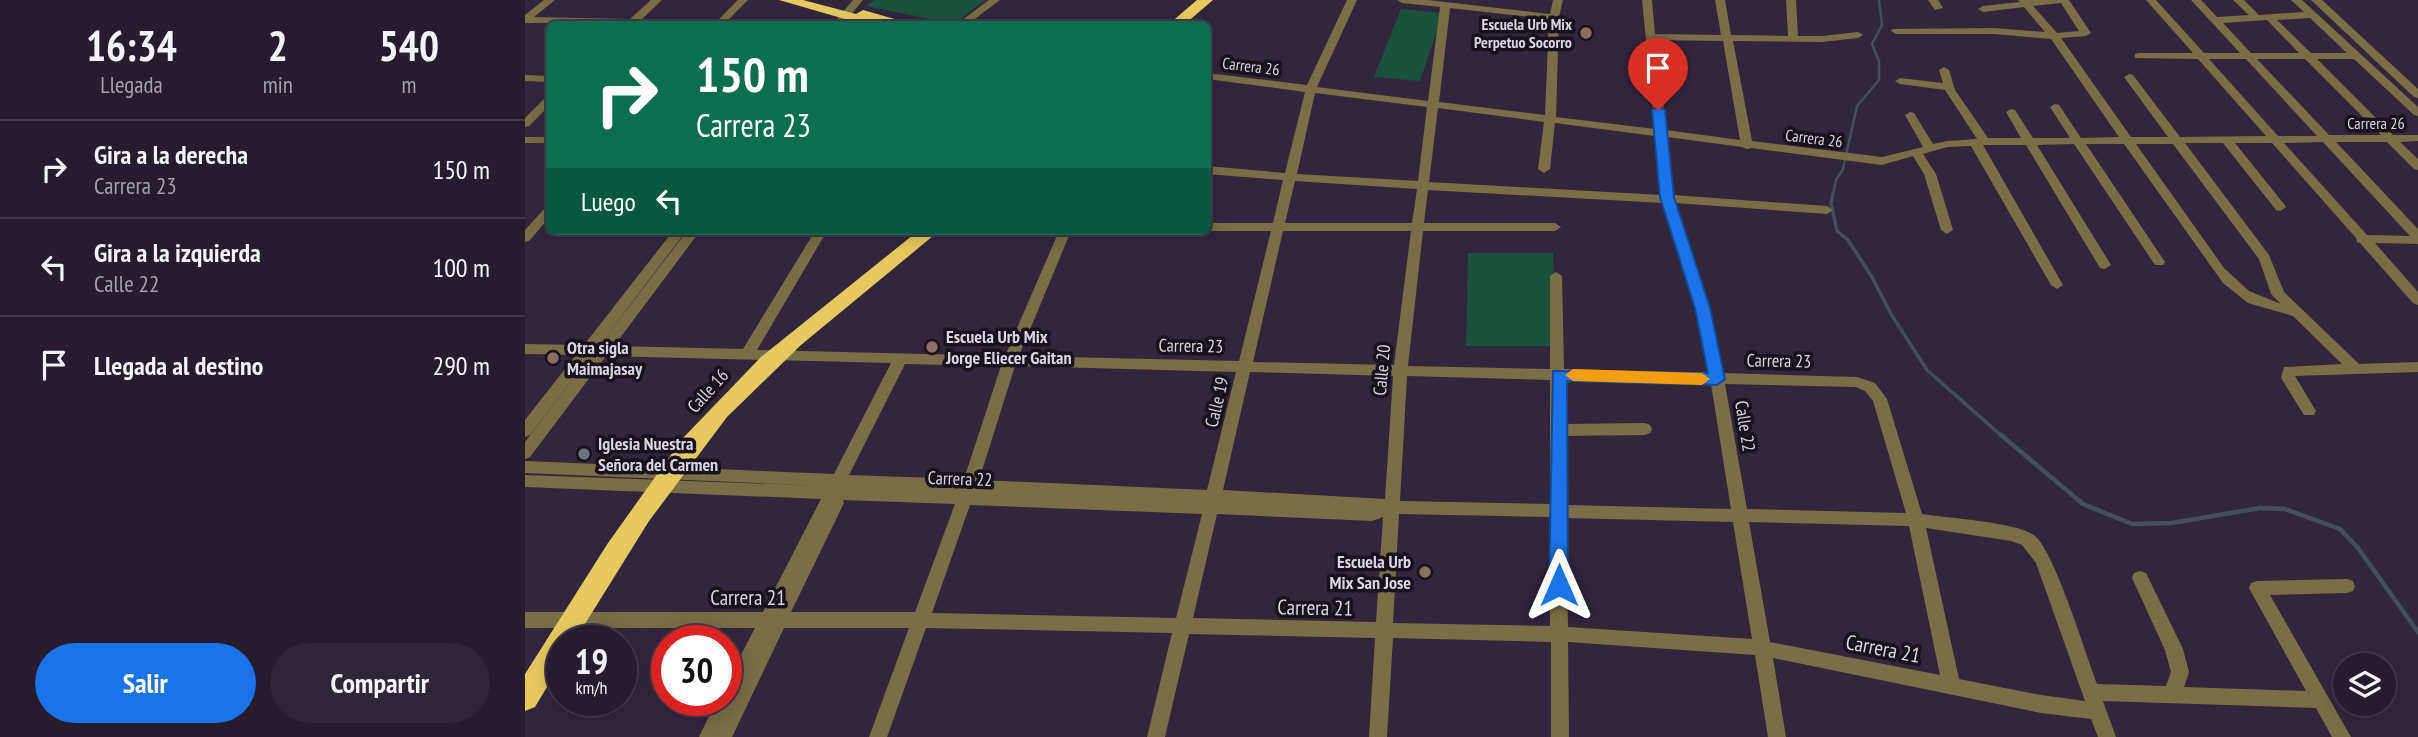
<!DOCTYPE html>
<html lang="es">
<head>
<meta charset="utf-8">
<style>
	:root { --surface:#261c2e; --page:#2e2536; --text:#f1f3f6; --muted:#a4a1aa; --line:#423a4a; --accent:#1a73e8 }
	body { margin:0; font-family:"PT Sans Narrow",sans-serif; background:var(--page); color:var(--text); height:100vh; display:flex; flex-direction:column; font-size:26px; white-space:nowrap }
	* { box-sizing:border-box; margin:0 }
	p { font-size:23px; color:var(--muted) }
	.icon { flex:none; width:38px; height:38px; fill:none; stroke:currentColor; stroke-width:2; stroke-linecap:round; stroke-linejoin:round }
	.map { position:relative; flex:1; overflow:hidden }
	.sheet { display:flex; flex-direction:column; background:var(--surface); width:525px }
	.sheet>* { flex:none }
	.hud { position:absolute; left:21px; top:21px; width:665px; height:214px; border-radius:10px; box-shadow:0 4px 18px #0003,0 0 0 2px var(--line); background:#0b6e4f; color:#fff; overflow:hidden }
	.tools { position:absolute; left:1808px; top:653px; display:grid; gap:14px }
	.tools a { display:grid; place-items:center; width:63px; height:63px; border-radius:50%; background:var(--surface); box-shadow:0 4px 18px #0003,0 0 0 2px var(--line); font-size:35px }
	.speed { position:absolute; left:21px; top:625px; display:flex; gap:14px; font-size:35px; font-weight:700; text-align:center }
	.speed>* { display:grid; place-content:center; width:91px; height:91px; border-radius:50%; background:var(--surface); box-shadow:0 4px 18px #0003,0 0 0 2px var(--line); line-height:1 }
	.speed small { font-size:18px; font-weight:400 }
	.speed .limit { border:10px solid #d22; background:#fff; color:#111 }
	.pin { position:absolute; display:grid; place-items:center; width:60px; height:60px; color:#fff; margin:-72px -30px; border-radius:50% 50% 50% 0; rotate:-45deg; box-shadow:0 0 7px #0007 }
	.pin .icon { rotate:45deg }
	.me { position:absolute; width:77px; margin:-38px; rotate:0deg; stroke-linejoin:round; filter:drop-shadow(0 0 5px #0008) }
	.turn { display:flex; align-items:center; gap:24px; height:147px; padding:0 35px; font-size:32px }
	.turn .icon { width:91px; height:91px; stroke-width:2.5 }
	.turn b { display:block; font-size:49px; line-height:60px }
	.then { display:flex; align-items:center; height:66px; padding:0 35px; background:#0003; gap:14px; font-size:26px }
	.eta { display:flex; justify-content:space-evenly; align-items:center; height:119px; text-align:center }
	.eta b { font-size:42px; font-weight:700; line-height:49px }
	.cta { display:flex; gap:14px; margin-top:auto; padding:14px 35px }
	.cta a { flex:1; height:80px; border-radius:42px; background:var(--accent); color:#fff; font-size:28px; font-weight:700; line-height:80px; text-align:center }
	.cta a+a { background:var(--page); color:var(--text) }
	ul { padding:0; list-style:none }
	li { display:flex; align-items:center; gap:21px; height:98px; padding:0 35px; border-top:2px solid var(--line) }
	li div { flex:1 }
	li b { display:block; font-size:26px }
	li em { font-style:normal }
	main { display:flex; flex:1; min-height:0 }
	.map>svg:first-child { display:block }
	.green { fill:#1c513d }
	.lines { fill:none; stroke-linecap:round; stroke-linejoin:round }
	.stream-far2 { stroke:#42505c; stroke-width:2.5 }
	.stream-far1 { stroke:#42505c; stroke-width:3.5 }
	.stream { stroke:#42505c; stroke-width:4.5 }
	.minor { fill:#7a6e47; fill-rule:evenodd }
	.highway { fill:#e7ca5f; fill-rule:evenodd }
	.route { fill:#1a73e8; stroke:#114b97; stroke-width:2 }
	.slow { fill:#f59e0b }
	.education-dot { fill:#8d6e63; stroke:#17121c; stroke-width:2.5 }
	.worship-dot { fill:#6b7280; stroke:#17121c; stroke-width:2.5 }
	.labels { text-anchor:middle; stroke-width:7; stroke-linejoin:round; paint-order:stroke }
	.far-poi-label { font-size:16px; font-weight:bold; fill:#dbd4e3; stroke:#17121c; text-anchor:end }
	.far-street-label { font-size:16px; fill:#dbd4e3; stroke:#17121c }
	.poi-label { font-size:18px; font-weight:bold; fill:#dbd4e3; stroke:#17121c; text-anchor:start }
	.street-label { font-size:18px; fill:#dbd4e3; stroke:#17121c }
	.near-street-label { font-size:21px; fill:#dbd4e3; stroke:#17121c }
</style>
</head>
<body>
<main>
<section class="sheet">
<div class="eta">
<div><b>16:34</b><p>Llegada</p></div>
<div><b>2</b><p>min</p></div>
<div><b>540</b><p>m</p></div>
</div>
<ul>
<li><svg class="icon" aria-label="right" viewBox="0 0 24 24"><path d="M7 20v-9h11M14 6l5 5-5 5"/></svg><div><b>Gira a la derecha</b><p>Carrera 23</p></div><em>150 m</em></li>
<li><svg class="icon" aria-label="left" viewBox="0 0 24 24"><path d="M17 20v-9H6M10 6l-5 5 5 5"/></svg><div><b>Gira a la izquierda</b><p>Calle 22</p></div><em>100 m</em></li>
<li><svg class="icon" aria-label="arrive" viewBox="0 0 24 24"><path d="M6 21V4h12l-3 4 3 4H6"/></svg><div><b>Llegada al destino</b></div><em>290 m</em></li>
</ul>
<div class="cta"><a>Salir</a><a>Compartir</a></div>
</section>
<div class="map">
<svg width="1893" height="737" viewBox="0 0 1893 737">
	<rect width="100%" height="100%" fill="#32263d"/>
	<g class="green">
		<polygon points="350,0 460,0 429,24 341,6"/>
		<polygon points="876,9 918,13 895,81 849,77"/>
		<polygon points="943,253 1028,253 1031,346 941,346"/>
	</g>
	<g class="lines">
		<polyline class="stream-far2" points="1308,195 1311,180 1318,169 1332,106 1354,80 1354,61 1347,44 1357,25 1354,0"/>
		<polyline class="stream-far1" points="1308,194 1306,203 1312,231 1323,240 1347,277 1366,314 1402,370 1478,437"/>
		<polyline class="stream" points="1476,435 1558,504 1607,524 1647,523 1735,508 1760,509 1815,529 1833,548 1893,632"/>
		<g class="minor">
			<polygon points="19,0 30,0 9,17 105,19 126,0 137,0 116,20 183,21 188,24 0,23 0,15"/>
			<polygon points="213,0 223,0 199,24 189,24"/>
			<polygon points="328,0 338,0 318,24 308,24"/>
			<polygon points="464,0 475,0 443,24 432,24"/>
			<path d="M822 0H832L792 87 903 101 915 7 877 3 872 0H903L1025 14 1028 0H1038L1034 17 1031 117 1130 129 1117 0H1127L1130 34 1196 35 1190 0H1200L1206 35 1263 36 1261 0H1271L1273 36H1297L1333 32 1338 35 1333 38 1297 42 1208 41 1227 141 1357 157 1398 147 1380 115 1385 112 1389 113 1408 144 1422 141 1452 139 1420 90 1375 84 1370 81 1375 78 1418 83 1414 70 1419 67 1424 70 1430 90 1463 138H1496L1481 112 1486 109 1490 110 1508 138H1545L1525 107 1530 104 1534 105 1556 138 1594 137 1526 39 1469 34H1371L1366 31 1367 29 1469 28 1520 32 1499 7 1458 12 1453 9 1458 6 1495 2 1493 0H1544L1566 33 1561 36 1536 38 1606 137H1643L1599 77 1604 74 1608 75 1655 137 1741 136 1673 59 1610 58V54L1614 53H1668L1621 0H1631L1679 53H1715L1666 0H1676L1692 17 1724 15 1708 0H1719L1734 15 1779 12 1766 0H1777L1893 107V116L1889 115 1829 59H1792L1868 135H1893V141L1875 142 1893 159V170L1889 169 1862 142H1811L1893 229V244L1850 243 1893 292V305L1888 303 1835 243 1832 242 1831 238 1747 143H1710L1759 204 1761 207 1755 211 1751 210 1698 143H1660L1744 255 1759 292 1834 364 1893 362V372L1770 376 1791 411 1789 415H1779L1756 378 1759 367 1817 364 1768 316 1723 303 1698 283 1599 144H1561L1638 259 1640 262 1638 265H1630L1549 144 1512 145 1586 265 1580 269 1575 268 1501 145H1458L1538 285 1532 289 1526 285 1446 146 1422 147 1398 154 1411 174 1428 230 1422 234 1416 230 1399 174 1388 156 1357 165 1226 148 1222 149 1217 147 1142 137 1148 195 1302 206 1308 210 1302 214 1150 203 1185 308 1198 373 1332 377 1350 383 1362 399 1397 514C1422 518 1490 522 1509 535 1529 550 1561 655 1572 684L1641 686 1646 672 1640 650 1607 578 1609 573 1615 571 1621 573 1658 649 1664 672 1659 687 1781 691 1724 588 1726 583 1732 581 1822 579 1828 581 1830 586 1828 591 1822 593 1745 595 1826 737H1807L1791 708 1578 701 1591 737H1573L1566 719 1516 713 1248 658 1261 737H1243L1230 655 1043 642 1044 737H1026V642L868 638 862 737H844L850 638 664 634 640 737H622L647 633 401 628 362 737H344L384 628H259L207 737H174L192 700H201V683L230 628H0V612H238L296 499 0 487V475L303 486 0 473V461L309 474 366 363 81 356 5 457 0 459V442L66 356 5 435 0 437V420L51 355 0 354V344L59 345 148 231H161L74 346 162 231H175L89 346 218 349 290 231H302L232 350 480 356 534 231H546L494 356 714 361 746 231H682V223H748L758 180 682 174V166L760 173 780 92 682 79V73L782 85ZM1536 3 1554 31 1532 33 1508 6ZM925 8 1024 19 1020 115 914 102ZM1785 18 1822 53H1786L1752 20ZM1742 20 1774 53H1726L1698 23ZM1131 40 1198 41 1215 140 1141 130ZM1684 59H1721L1792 136H1753ZM1732 59H1780L1856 135H1804ZM790 93 902 107 893 181 772 174ZM913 108 1019 122 1013 169 1019 173 1025 169 1030 123 1130 136 1136 195 904 182ZM1798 142 1885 236 1842 235 1759 143ZM1611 144H1648L1734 259 1746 294 1756 304 1724 291 1699 268ZM770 181 892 189 887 223H760ZM903 190 1138 203 1171 308 1184 373 1039 369 1037 276 1031 272 1025 276V369L883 366 898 231H1030L1036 227 1030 223H899ZM758 231H886L869 365 728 362ZM380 364 476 366 439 479 324 475ZM490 366 711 372 682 490 454 480ZM725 372 868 376 860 499 698 490ZM882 376 1025 380V504L875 501ZM1039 380 1186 384 1206 509 1041 505 1040 436 1120 435 1125 433 1127 429 1125 425 1120 423 1040 424ZM1200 384 1331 387 1340 391 1348 401 1381 513 1222 509ZM318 500 430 504 390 612H266L319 503ZM445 505 677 514 651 618 407 613ZM692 514 847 521 858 517 851 622 668 618ZM874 514 1025 517V626L868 623ZM1041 518 1208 522 1227 639 1043 627ZM1224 522 1384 526 1415 675 1245 642ZM1401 528 1486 541 1497 545 1511 563 1560 701 1516 695 1434 679Z"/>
			<polygon points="1403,0 1413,0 1418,8 1410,10"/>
			<polygon points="1786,0 1797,0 1893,89 1893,98 1889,97"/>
			<polygon points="0,75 24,76 24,82 0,81"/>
			<polygon points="24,97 24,106 4,126 0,127 0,118 20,98"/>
			<rect x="0" y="137" width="24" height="6"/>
			<polygon points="24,207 24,218 4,241 0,242 0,230 20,208"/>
		</g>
		<g class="highway">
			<polygon points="254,0 278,0 331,14 338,10 387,24 337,24"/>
			<polygon points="672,0 688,0 660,24 644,24"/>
			<polygon points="393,231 414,231 276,345 202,417 124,521 50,640 37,640 37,662 10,707 0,711 0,674 83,543 158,438 236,357"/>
		</g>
	</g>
	<polygon class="route" points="1133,106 1140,110 1149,197 1185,308 1200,379 1192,385 1042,381 1043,585 1040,591 1034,594 1027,591 1024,585 1028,371 1183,373 1170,308 1135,197 1127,110"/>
	<polygon class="slow" points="1048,369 1177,373 1185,379 1177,385 1048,381 1040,375"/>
	<g class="education-dot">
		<circle cx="1061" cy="33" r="7"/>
		<circle cx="407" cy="347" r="7"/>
		<circle cx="28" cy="358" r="7"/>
		<circle cx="900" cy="572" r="7"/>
	</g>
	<circle class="worship-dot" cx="59" cy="454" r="7"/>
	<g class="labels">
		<g class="far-poi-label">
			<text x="1047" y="30">Escuela Urb Mix<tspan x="1047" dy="18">Perpetuo Socorro</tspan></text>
		</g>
		<g class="far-street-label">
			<text transform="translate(726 66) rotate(7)" y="6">Carrera 26</text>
			<text x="1851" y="129">Carrera 26</text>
			<text transform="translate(1289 138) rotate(7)" y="6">Carrera 26</text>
		</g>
		<g class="poi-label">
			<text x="421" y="343">Escuela Urb Mix<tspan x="421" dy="21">Jorge Eliecer Gaitan</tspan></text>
			<text x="42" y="354">Otra sigla<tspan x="42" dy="21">Maimajasay</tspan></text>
			<text x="73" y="450">Iglesia Nuestra<tspan x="73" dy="21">Señora del Carmen</tspan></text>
			<text x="886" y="568" text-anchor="end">Escuela Urb<tspan x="886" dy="21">Mix San Jose</tspan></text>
		</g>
		<g class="street-label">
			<text transform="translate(666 346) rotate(1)" y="6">Carrera 23</text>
			<text transform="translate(1254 361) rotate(1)" y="6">Carrera 23</text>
			<text transform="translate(857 370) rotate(-85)" y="6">Calle 20</text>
			<text transform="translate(183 391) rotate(-48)" y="6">Calle 16</text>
			<text transform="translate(692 402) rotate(-77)" y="6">Calle 19</text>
			<text transform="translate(1220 426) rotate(81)" y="6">Calle 22</text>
			<text transform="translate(435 479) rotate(2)" y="6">Carrera 22</text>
		</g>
		<g class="near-street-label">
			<text x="223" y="605">Carrera 21</text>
			<text transform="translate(790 608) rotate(1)" y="7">Carrera 21</text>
			<text transform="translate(1358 649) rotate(11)" y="7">Carrera 21</text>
		</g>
	</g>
</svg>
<div class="tools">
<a><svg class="icon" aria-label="layers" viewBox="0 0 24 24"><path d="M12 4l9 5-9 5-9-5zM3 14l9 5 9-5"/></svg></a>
</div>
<div class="speed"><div>19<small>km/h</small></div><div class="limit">30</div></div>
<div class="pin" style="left:1133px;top:110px;background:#d93025"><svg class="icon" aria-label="arrive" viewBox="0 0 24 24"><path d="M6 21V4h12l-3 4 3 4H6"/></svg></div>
<svg class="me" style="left:1034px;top:585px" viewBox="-20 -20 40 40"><path d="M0-17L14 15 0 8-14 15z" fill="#1a73e8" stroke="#fff" stroke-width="4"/></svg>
<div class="hud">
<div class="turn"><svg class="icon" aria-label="right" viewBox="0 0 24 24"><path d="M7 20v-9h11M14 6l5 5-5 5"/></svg><div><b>150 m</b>Carrera 23</div></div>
<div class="then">Luego<svg class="icon" aria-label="left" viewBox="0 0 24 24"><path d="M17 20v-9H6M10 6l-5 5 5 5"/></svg></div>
</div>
</div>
</main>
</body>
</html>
